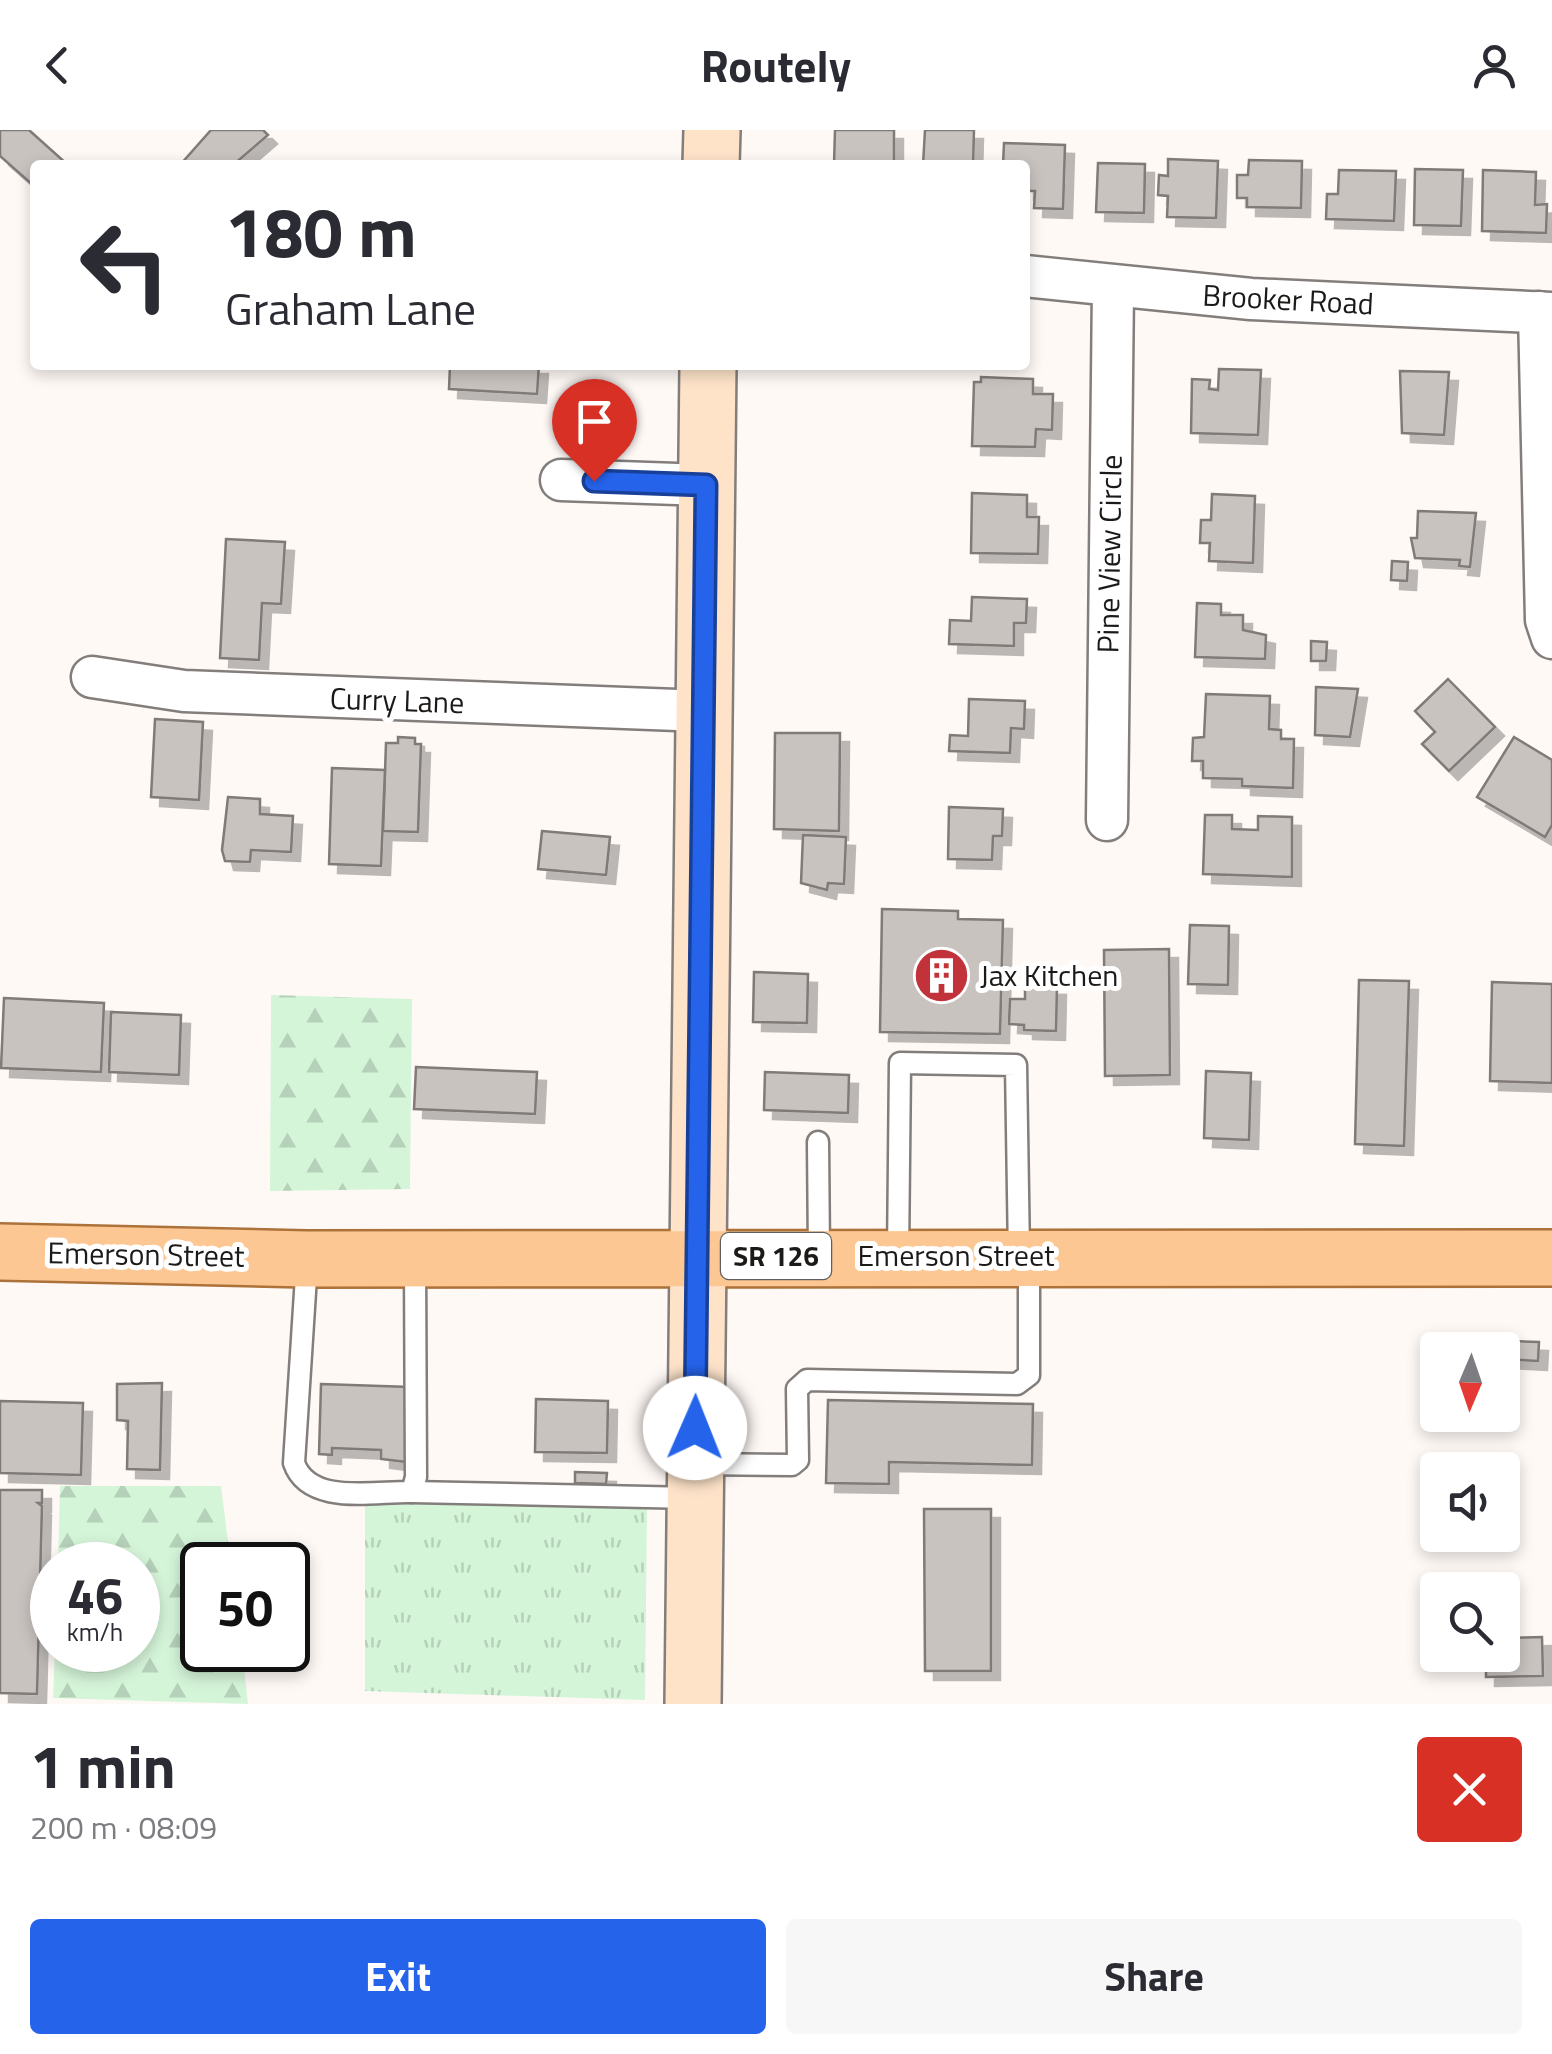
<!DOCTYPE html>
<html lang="en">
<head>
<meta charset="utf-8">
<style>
	:root { --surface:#fff; --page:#f7f7f7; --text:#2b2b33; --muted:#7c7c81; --accent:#2563eb }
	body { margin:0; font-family:"Titillium Web",sans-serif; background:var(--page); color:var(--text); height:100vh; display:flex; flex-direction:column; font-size:38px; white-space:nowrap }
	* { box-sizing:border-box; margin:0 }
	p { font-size:32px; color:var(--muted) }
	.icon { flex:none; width:55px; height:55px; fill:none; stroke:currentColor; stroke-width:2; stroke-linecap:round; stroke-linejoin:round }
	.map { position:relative; height:1574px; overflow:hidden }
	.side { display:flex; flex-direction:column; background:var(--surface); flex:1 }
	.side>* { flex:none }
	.guide { position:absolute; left:30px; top:30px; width:1000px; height:210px; border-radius:10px; box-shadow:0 5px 15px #0003; background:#fff; color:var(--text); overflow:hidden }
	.needle { width:65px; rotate:182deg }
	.buttons { position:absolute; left:1420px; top:1202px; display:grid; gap:20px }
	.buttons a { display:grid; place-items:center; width:100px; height:100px; border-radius:10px; background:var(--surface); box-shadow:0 5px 15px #0003; font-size:50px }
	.speed { position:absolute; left:30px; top:1412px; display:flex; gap:20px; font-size:50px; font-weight:700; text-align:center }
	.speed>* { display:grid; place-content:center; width:130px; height:130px; border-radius:50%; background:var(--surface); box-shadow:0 5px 15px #0003; line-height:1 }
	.speed small { font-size:25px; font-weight:400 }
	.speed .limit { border:5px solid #111; border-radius:15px; background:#fff; color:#111 }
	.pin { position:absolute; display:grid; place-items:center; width:85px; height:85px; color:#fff; margin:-102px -42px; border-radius:50% 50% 50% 0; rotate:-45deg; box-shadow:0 0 10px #0007 }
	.pin .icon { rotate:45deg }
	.me { position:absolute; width:110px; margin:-55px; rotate:1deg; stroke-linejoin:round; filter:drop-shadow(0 0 8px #0008) }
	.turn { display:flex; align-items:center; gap:35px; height:210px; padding:0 30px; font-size:45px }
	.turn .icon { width:130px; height:130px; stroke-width:2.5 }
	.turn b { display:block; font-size:70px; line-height:85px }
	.round { display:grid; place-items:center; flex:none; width:105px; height:105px; border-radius:10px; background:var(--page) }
	.overview { display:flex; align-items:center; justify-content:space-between; height:170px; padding:0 30px }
	h1 { font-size:60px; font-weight:700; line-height:75px }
	.button { display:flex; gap:20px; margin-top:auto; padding:20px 30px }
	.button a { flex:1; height:115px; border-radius:10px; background:var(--accent); color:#fff; font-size:40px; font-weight:700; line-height:115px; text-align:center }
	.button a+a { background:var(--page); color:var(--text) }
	header { display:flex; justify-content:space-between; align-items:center; height:130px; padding:0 30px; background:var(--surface); font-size:45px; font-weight:700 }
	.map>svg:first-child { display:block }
	.grass { fill:url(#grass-tufts) }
	.forest { fill:url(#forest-firs) }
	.building { fill:#c9c3c0; stroke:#807a78; stroke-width:2.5; filter:url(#shadow) }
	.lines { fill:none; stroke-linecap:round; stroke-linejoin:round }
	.service-casing { stroke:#837e7b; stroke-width:25 }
	.minor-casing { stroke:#837e7b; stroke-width:45 }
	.secondary-casing { stroke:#837e7b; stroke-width:60 }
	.primary-casing { stroke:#ac723a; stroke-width:60 }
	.service { stroke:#fff; stroke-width:20 }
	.minor { stroke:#fff; stroke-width:40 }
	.secondary { stroke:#fee3c9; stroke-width:55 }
	.primary { stroke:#fcc793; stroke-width:55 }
	.route-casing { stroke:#184099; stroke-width:25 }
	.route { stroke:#2563eb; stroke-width:18 }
	.labels { text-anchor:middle; stroke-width:10; stroke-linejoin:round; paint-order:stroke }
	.shield { fill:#fff; stroke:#605f5e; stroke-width:2.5 }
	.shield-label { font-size:28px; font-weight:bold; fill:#1c1a19 }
	.street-label { font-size:30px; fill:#1c1a19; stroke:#fff }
	.poi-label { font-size:30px; fill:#1c1a19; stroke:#fff; text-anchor:start }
</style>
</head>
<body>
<header><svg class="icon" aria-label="back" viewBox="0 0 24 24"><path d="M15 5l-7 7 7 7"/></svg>Routely<svg class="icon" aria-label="person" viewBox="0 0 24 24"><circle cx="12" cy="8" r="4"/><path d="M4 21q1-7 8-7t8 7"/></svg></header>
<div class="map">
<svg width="1552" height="1574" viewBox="0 0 1552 1574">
	<defs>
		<pattern id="grass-tufts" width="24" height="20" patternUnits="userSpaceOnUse" patternTransform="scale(2.5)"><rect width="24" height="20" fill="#d5f5d9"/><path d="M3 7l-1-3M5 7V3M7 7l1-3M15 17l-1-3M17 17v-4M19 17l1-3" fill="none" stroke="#b6d1ba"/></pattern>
		<pattern id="forest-firs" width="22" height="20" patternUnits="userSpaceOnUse" patternTransform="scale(2.5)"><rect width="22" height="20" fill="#d5f5d9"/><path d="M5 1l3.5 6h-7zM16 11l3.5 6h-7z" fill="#b6d1ba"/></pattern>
		<filter id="shadow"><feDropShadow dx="9" dy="9" stdDeviation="0" flood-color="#0004"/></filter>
	</defs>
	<rect width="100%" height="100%" fill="#fff9f6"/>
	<polygon class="grass" points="365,1369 647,1378 645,1570 365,1561"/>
	<g class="forest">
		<polygon points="271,865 412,869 410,1059 270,1061"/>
		<polygon points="60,1356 221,1356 231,1435 202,1435 202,1520 242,1520 248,1574 53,1568 55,1520 138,1520 138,1435 58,1435"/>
	</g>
	<g class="building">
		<polygon points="0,0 29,0 68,35 35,35 35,57 0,26"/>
		<polygon points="211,0 263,0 268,5 233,35 180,35"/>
		<polygon points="835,0 894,0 894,35 834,34"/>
		<polygon points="925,0 974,0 973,35 923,35"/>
		<polygon points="1004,13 1065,15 1063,79 1034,78 1035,61 1025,61 1025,35 1003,35"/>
		<polygon points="1168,29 1218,31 1216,88 1167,87 1168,66 1158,65 1159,45 1168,46"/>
		<polygon points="1249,30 1302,31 1301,78 1247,77 1247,68 1237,68 1237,45 1248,45"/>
		<polygon points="1098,33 1145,34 1144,83 1096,82"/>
		<polygon points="1415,39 1463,40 1461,96 1414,95"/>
		<polygon points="1339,40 1396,41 1394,91 1326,89 1327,64 1338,64"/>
		<polygon points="1483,40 1536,42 1535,75 1547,74 1546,103 1482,101"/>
		<polygon points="450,235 539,235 537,264 449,259"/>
		<polygon points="1219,239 1261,240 1258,305 1191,303 1192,249 1210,250 1209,259 1218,260"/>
		<polygon points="1400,241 1449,242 1444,305 1402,303"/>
		<polygon points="981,247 1033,249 1033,264 1053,264 1052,300 1036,299 1035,317 972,316 974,252 981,252"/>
		<polygon points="972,363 1027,365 1027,387 1039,387 1038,424 971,423"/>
		<polygon points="1212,364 1255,366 1253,433 1209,431 1210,413 1200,413 1201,390 1211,390"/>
		<polygon points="1418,381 1476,383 1470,437 1459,436 1460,430 1415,428 1411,408 1417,408"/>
		<polygon points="226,409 285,412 281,474 262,473 259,530 220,528"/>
		<polygon points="1392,431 1408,432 1407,451 1391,450"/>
		<polygon points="972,467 1027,469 1026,493 1014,493 1014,516 949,514 950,490 971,491"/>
		<polygon points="1197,473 1221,474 1221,485 1243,485 1243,500 1266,505 1265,529 1195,527"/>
		<polygon points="1311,511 1327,512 1326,531 1311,531"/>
		<polygon points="1448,549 1495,597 1449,641 1422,614 1435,602 1415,581"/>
		<polygon points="1316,557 1358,559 1350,607 1315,605"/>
		<polygon points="1206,564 1270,566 1269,599 1281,600 1281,609 1294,609 1293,658 1242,656 1242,649 1203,648 1203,631 1192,631 1193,608 1204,607"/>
		<polygon points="969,569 1025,571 1024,599 1011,598 1010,623 949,621 950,605 968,606"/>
		<polygon points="155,589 203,592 199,670 151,667"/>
		<polygon points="775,603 840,603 839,701 774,699"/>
		<polygon points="398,607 415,608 415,614 421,614 418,702 383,701 386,613 398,613"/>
		<polygon points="1514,607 1552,630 1552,695 1545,707 1477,667"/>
		<polygon points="332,638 385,640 381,736 329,734"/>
		<polygon points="228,667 260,669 260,684 293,686 291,722 251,720 250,732 225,731 222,720"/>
		<polygon points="949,677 1003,679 1002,706 993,706 992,730 948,729"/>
		<polygon points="1205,685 1232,685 1232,699 1258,700 1258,686 1292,687 1292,747 1203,744"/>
		<polygon points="542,701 610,707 606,745 538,739"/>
		<polygon points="803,705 846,707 844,754 828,753 827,760 801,753"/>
		<polygon points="882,779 958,781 958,789 1003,790 1000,904 880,902"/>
		<polygon points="1190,795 1229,796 1228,855 1188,854"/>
		<polygon points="1169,819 1170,945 1105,946 1104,820"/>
		<polygon points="754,842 808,844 807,893 753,892"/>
		<polygon points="1359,850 1409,851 1404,1016 1355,1014"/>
		<polygon points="1492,852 1552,854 1552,953 1490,951"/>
		<polygon points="1025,855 1057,856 1056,901 1024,900 1024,895 1009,894 1010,869 1025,869"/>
		<polygon points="4,868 104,873 101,942 1,938"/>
		<polygon points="111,882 181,885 179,945 109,942"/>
		<polygon points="416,937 537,942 535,984 414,979"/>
		<polygon points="1206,941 1251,943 1249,1010 1204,1008"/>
		<polygon points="765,942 849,945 848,983 764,980"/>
		<polygon points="1474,1210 1539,1212 1538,1231 1502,1229 1502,1220 1474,1220"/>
		<polygon points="162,1253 160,1340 127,1339 128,1291 117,1290 117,1254"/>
		<polygon points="321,1254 410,1257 407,1332 381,1329 381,1320 332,1318 332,1325 319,1324"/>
		<polygon points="536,1269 608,1271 607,1323 535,1322"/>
		<polygon points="828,1270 1033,1274 1032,1335 889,1332 889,1354 826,1353"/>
		<polygon points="0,1271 83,1273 81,1345 0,1343"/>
		<polygon points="575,1342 607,1343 606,1354 575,1353"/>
		<polygon points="0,1360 42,1360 42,1373 38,1373 42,1376 37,1564 0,1563"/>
		<polygon points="924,1379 991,1379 991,1541 925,1541"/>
		<polygon points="1542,1507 1543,1546 1486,1547 1486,1525 1502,1525 1502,1508"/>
	</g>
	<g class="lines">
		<defs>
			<g id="service">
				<polyline points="818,1012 819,1125"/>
				<polyline points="898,1126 900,933 1016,935 1019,1126"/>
				<path d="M307 1131 294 1333C309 1376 374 1361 412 1362L416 1347 415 1132"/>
				<polyline points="696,1334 792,1335 798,1330 797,1259 807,1250 1017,1254 1029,1245 1029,1133"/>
				<polyline points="412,1362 693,1368"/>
			</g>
			<g id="minor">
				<polyline points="1025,146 1251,169 1552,183"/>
				<polyline points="1539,182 1546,490 1552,508"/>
				<polyline points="561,350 706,355"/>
				<polyline points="92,547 184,561 703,581"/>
				<polyline points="1107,690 1113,158"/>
			</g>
			<g id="secondary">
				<polyline points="711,35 712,0"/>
				<polyline points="693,1574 708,235"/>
			</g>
			<polyline id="primary" points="0,1122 307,1129 1552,1128"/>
		</defs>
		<use href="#service" class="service-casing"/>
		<use href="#minor" class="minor-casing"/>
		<use href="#secondary" class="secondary-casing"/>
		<use href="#primary" class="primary-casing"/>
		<use href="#service" class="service"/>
		<use href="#minor" class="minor"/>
		<use href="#secondary" class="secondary"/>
		<use href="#primary" class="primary"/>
	</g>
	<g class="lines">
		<defs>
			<polyline id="route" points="594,351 706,355 695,1298"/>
		</defs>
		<use href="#route" class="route-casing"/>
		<use href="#route" class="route"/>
	</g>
	<defs>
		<symbol id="building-disc" viewBox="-11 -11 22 22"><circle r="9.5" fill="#c2323a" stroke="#fff"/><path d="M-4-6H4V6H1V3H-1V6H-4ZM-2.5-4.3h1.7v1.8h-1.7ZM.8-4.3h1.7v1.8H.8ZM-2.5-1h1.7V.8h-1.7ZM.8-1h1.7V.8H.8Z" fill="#fff"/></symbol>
	</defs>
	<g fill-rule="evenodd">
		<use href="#building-disc" x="910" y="814" width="63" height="63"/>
	</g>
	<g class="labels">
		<rect class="shield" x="721" y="1103" width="110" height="46" rx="8"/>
		<g class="shield-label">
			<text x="776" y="1136">SR 126</text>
		</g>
		<g class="street-label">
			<text transform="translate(1288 170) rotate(3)" y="10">Brooker Road</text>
			<text transform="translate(1110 424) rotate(-89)" y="10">Pine View Circle</text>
			<text transform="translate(397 571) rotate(2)" y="10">Curry Lane</text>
			<text transform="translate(146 1125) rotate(1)" y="10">Emerson Street</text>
			<text x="956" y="1136">Emerson Street</text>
		</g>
		<g class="poi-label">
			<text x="980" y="856">Jax Kitchen</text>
		</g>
	</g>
</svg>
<div class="buttons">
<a><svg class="needle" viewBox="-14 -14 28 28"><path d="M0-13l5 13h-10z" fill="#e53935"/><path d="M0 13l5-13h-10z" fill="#7c7c81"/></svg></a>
<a><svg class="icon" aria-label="sound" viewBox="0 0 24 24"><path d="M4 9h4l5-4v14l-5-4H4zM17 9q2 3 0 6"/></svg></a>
<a><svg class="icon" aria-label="search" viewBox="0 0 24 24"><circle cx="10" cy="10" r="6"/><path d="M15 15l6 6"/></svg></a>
</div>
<div class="speed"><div>46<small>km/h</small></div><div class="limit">50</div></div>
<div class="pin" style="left:594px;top:351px;background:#d93025"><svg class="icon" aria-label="arrive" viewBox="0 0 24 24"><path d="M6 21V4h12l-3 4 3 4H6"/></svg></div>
<svg class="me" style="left:695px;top:1298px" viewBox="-20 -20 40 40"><circle r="19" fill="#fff"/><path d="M0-13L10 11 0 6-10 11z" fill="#2563eb"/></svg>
<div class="guide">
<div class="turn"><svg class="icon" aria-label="left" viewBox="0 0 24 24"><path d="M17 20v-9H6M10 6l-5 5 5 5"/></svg><div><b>180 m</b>Graham Lane</div></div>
</div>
</div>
<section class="side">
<div class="overview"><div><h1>1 min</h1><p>200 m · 08:09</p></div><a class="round" style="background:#d93025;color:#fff"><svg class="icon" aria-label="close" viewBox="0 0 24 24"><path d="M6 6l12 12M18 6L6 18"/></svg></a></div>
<div class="button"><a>Exit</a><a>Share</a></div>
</section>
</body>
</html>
